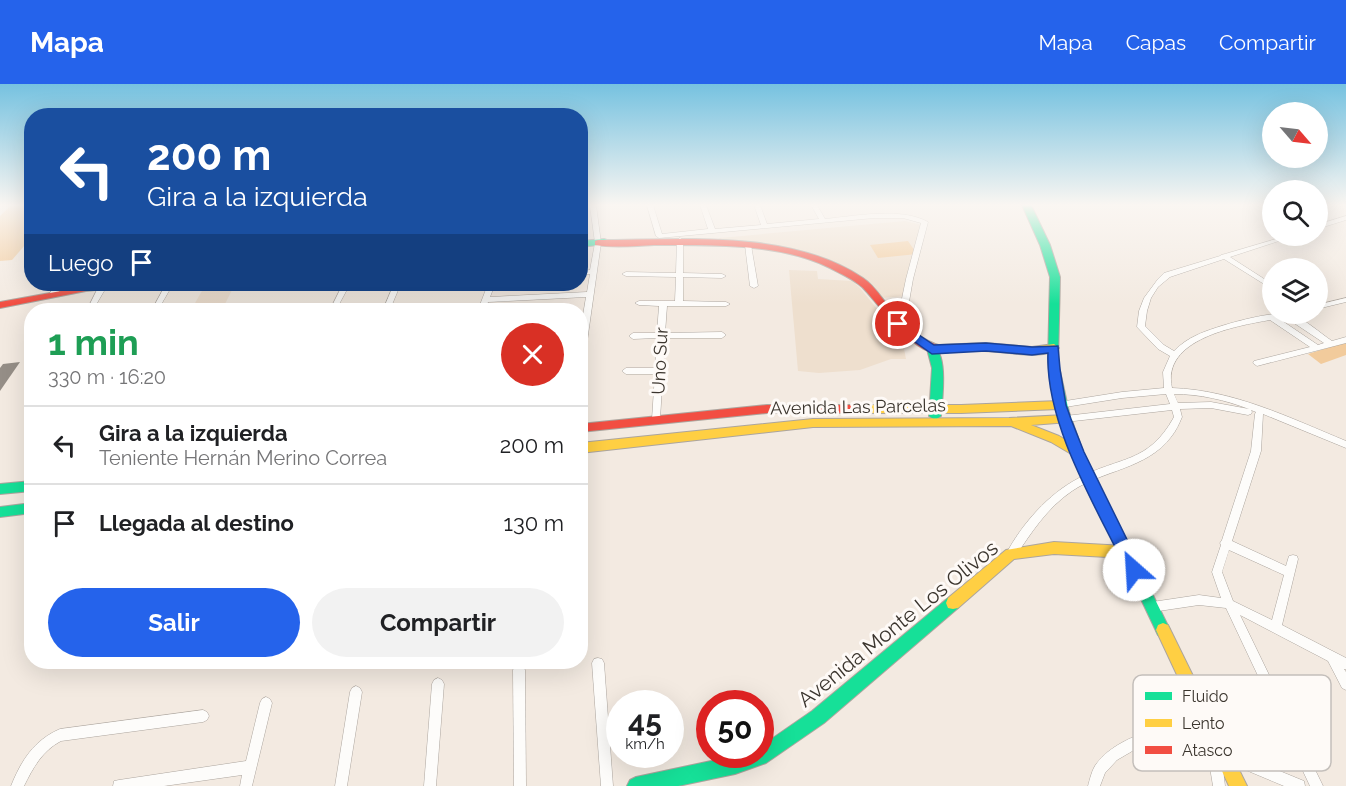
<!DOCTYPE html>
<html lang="es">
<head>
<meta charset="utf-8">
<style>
	:root { --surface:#fff; --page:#f2f2f2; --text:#202124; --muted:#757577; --line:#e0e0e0; --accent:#2563eb }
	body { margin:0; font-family:Raleway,sans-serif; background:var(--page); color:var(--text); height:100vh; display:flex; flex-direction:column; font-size:22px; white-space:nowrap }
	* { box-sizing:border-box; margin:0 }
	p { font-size:20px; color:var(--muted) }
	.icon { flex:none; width:33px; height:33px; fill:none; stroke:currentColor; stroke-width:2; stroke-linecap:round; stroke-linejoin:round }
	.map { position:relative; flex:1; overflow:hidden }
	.drawer { position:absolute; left:24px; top:219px; width:564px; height:366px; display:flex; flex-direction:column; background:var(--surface); border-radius:24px; box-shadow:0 6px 24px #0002 }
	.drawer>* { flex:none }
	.top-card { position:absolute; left:24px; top:24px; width:564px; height:183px; border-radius:24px; box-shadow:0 6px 24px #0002; background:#1a4fa0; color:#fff; overflow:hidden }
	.needle { width:39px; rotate:118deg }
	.buttons { position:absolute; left:1262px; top:18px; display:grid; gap:12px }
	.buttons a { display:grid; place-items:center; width:66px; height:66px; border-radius:50%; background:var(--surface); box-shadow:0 6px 24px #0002; font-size:30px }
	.speed { position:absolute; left:606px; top:606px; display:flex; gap:12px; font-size:30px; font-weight:700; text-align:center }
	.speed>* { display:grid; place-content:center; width:78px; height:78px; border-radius:50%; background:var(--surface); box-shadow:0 6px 24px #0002; line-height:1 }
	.speed small { font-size:15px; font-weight:400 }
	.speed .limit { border:9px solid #d22; background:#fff; color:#111 }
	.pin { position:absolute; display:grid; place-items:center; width:51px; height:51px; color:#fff; margin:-26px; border:3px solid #fff; border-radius:50%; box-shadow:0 2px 6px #0007 }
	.me { position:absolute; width:66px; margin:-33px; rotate:334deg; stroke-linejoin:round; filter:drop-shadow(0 0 4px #0008) }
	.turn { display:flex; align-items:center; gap:21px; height:126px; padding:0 24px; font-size:27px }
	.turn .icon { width:78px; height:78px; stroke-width:2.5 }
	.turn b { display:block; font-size:42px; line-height:51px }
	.then { display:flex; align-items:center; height:57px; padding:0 24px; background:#0003; gap:12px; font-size:22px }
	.round { display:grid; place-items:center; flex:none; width:63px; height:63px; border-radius:32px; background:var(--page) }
	.headline { display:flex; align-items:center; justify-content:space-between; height:102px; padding:0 24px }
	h1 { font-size:36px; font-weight:700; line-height:45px; color:#1e9e55 }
	.cta { display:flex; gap:12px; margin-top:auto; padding:12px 24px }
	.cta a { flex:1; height:69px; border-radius:36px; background:var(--accent); color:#fff; font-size:24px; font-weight:700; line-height:69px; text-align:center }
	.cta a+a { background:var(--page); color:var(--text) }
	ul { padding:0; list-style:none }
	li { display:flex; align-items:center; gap:18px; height:78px; padding:0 24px; border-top:2px solid var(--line) }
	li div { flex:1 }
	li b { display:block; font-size:22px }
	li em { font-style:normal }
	header { display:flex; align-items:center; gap:36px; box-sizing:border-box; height:84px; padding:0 30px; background:var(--accent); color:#fff }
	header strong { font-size:28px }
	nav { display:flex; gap:33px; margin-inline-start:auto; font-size:21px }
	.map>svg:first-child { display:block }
	.built { fill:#eedfce }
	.green { fill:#f2cb9c }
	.building { fill:#958e87 }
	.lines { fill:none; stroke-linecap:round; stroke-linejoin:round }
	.street-casing { stroke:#aca59e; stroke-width:1 }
	.fast-casing { stroke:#aca59e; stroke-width:2 }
	.slow-casing { stroke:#aca59e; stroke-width:2 }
	.jam-casing { stroke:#aca59e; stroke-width:2 }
	.street { fill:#fdfcfa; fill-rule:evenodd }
	.fast { fill:#16e098; fill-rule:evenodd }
	.slow { fill:#ffcf43; fill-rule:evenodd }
	.jam { fill:#f24e42; fill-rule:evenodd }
	.route { fill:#2563eb; stroke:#184099; stroke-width:1.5 }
	.labels { text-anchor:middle; stroke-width:6; stroke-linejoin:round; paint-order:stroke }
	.street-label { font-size:18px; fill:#3b352e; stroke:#fefaf7 }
	.near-street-label { font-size:21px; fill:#3b352e; stroke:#fefaf7 }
	.key { fill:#fefaf7; stroke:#c4bfbb; stroke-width:1.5 }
	.key-label { font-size:16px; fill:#3b352e }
</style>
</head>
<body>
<header>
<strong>Mapa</strong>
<nav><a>Mapa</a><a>Capas</a><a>Compartir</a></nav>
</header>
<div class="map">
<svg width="1346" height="702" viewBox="0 0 1346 702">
	<rect width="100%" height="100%" fill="#f3eae1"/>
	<g class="built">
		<polygon points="905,137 922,141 907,212 881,214 873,203 863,195 791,165 768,160 720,159 719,154"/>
		<polygon points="789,186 817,187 818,195 852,197 859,203 887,237 901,249 906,275 891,275 860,286 819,289 798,287"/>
		<polygon points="206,200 235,200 222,226 191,226"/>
	</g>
	<g class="green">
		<polygon points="31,121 31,154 12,176 0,177 0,132 10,122"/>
		<polygon points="908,157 917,170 878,174 870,161"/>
		<polygon points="1346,258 1346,271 1321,280 1308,270"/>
	</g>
	<polygon class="building" points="20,278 0,307 0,284 3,280"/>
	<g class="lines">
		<defs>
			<g id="street">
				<polygon points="590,121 596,121 601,159 584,279 580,282 580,249 586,213 488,218 485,226 478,226 488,200 495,200 490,213 587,208 590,190 580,191 580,187 590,186 595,159"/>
				<path d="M647 121H653L662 150 708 145 700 121H706L715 145 761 141 754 121H760L767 140 819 135 811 121H817L825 135C856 132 901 123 928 138L913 195 907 229 902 240 898 242 894 240 899 229 906 195 921 139 903 134H874L659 154 656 152Z"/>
				<polygon points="1346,132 1346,136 1317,145 1317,141"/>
				<path d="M1286 152H1294L1230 173 1272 200V205L1224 175 1170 193 1158 203 1151 214 1147 227 1145 242 1164 261 1174 267C1181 260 1188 255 1197 251 1213 243 1278 224 1293 231 1306 236 1320 249 1332 257L1346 253V259L1257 282 1253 279 1254 277 1310 263 1270 236C1236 242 1161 255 1172 304 1234 306 1290 334 1346 357V364L1263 330 1261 367 1232 457 1286 482 1289 472 1293 471 1297 472 1298 475 1282 541 1346 574V585H1344L1346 588V606L1342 604 1328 577 1240 531 1323 702H1310L1226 524 1199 521 1152 528 1148 526 1147 523 1148 520 1152 518 1199 511 1221 514 1212 488 1221 461 1220 459 1222 456 1251 367 1255 330 1256 328 1251 326 1252 328 1251 330 1248 331 1211 324 1180 325 1182 333C1179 340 1176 347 1171 353 1147 385 1103 386 1072 407 1047 424 1031 449 1015 473L1011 474 1007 473 1006 470C1022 440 1048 410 1079 394 1120 372 1148 380 1174 333L1172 326 1065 338 1061 335 1065 332 1170 320 1166 310 1122 314 1059 324 1055 321 1059 318 1122 308 1164 304 1163 288 1170 272 1158 265 1137 243 1139 227 1144 214 1158 195 1164 189 1220 172 1221 171 1225 170ZM1285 233 1324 259 1318 261 1278 234ZM1174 310C1200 310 1225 316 1249 325L1211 318 1178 319ZM1229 466 1284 491 1272 536 1233 517 1222 488Z"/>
				<polygon points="680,154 683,156 683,189 722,190 726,192 722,194 683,193 683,217 726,218 730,220 726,222 667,222 665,249 722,248 726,251 722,254 665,254 660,335 656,338 652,335 655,290 626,290 622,287 626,284 655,284 657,254 633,255 629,252 633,249 657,249 659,222 639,221 635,219 639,217 675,217 676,193 626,192 622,190 626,188 676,189 677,156"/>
				<polygon points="748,159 751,161 758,202 754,204 750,202 745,161"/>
				<polygon points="57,200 64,200 56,212 50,212 49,210"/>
				<polygon points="100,200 103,200 107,202 93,226 87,226"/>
				<polygon points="166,200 173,200 158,226 152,226"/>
				<polygon points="343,200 350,200 336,226 330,226"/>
				<polygon points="394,200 456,200 460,202 456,204 399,204 391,223 448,222 451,222 451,226 383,226"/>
				<polygon points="1346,214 1346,218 1317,225 1317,221"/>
				<polygon points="598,574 602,575 604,579 613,702 601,702 592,579 594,575"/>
				<polygon points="519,580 523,582 525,586 526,702 514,702 513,586 515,582"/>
				<polygon points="438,594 442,596 444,600 436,702 424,702 432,600 434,596"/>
				<polygon points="356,602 360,604 362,608 347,702 335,702 350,608 352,604"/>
				<polygon points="266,613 270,615 272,619 252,702 240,702 242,691 164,702 113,702 114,697 119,696 246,677 260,619 262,615"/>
				<path d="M203 626 207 628 209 632 207 636 203 638 61 657C42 667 33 684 24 702H11C21 677 34 656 60 645Z"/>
				<path d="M1151 647 1214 660 1304 697 1305 702H1284L1222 676 1225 702H1213L1208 671 1151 659 1141 662 1117 676 1105 689 1100 702H1088C1090 695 1092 685 1097 679 1109 663 1132 652 1151 647Z"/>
			</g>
			<g id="fast">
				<polygon points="1022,121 1031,121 1050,161 1060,193 1058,278 1069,328 1083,368 1170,546 1168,551 1163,553 1158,551 1071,368 1057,328 1048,278 1050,193 1040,161"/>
				<polygon points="604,155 607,156 607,160 580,163 580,157"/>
				<path d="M932 261C949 269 942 316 941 332L935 336 929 332 932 284 927 265Z"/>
				<polygon points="32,397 32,407 0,410 0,400"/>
				<polygon points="32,419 32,429 0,433 0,423"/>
				<polygon points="953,513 958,514 960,519 958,524 824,639 766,679 735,690 678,702 627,702 630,696 636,693 744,670 760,670 760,663 812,627 948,514"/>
			</g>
			<g id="slow">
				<path d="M985 259 1032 263 1054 260 1059 264C1045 277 1004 267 985 267 970 266 954 268 938 269L933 265 938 261Z"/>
				<polygon points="1059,317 1065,321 1059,325 961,329 863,329 857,325 863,321 961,321"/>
				<polygon points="1065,331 1069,332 1071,335 1069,338 1031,341 1059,352 1081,365 1083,368 1081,371 1073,371 1051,358 1011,342 813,343 580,369 580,359 813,335 1009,334"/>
				<polygon points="1054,458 1125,462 1130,464 1132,468 1130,472 1125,474 1054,470 1014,475 958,524 953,525 948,524 946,519 948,514 1006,466"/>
				<polygon points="1163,539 1168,541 1247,702 1229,702 1156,546 1158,541"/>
			</g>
			<g id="jam">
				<path d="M598 156C682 156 790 145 863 194 875 202 882 215 891 225 903 240 923 258 942 262L943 265C923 284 875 215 862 203 853 195 841 190 830 184 781 159 709 161 654 161 635 162 614 164 595 161V157Z"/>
				<polygon points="100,200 128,200 123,203 86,207 0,224 0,218"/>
				<polygon points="767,321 863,321 869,325 863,329 767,329 580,348 580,340"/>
			</g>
		</defs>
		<use href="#street" class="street-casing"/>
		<use href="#fast" class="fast-casing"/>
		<use href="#slow" class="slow-casing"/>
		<use href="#jam" class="jam-casing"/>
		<use href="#street" class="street"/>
		<use href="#fast" class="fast"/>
		<use href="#slow" class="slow"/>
		<use href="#jam" class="jam"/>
	</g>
	<linearGradient id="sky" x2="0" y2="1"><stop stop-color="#76c2e0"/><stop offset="0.55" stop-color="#faf6f2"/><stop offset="1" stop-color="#faf6f2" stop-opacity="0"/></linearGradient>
	<rect width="1346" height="220" fill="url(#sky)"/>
	<path class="route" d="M898 237 934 261 986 259 1032 263 1058 262 1060 285 1066 321 1071 335 1084 368 1142 486 1140 491 1134 493 1129 491C1098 426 1045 342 1048 269L1032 271 986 267 932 270 894 243V238Z"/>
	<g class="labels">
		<g class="street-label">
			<text transform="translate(660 277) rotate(-87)" y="6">Uno Sur</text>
			<text transform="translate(858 323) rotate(-1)" y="6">Avenida Las Parcelas</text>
		</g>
		<g class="near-street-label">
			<text transform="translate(898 540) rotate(-39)" y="7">Avenida Monte Los Olivos</text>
		</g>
	</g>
	<rect x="1133" y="591" width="198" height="96" rx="9" class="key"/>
	<rect x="1145" y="608" width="27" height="8" fill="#16e098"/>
	<rect x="1145" y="635" width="27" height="8" fill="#ffcf43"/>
	<rect x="1145" y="662" width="27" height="8" fill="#f24e42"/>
	<g class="key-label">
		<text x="1182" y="618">Fluido</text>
		<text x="1182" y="645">Lento</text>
		<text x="1182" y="672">Atasco</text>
	</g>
</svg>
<div class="buttons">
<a><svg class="needle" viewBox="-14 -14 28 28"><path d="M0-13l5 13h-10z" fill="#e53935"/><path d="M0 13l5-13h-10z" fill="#757577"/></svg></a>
<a><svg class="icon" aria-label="search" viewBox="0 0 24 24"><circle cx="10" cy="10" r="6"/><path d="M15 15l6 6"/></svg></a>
<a><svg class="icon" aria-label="layers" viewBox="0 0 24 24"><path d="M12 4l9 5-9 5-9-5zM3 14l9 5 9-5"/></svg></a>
</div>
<div class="speed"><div>45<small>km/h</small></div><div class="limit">50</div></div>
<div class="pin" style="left:898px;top:240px;background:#d93025"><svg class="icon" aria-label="arrive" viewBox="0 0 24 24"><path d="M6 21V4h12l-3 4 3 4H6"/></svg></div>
<svg class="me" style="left:1134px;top:486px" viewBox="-20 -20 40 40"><circle r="19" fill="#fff"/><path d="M0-13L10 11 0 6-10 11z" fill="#2563eb"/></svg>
<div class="top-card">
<div class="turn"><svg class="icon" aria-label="left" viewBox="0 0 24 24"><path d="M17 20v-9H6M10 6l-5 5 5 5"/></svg><div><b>200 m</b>Gira a la izquierda</div></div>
<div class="then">Luego<svg class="icon" aria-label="arrive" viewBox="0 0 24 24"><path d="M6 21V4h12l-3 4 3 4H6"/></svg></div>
</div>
<section class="drawer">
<div class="headline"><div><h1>1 min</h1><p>330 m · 16:20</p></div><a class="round" style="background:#d93025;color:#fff"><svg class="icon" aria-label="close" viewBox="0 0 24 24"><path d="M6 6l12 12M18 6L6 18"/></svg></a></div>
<ul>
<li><svg class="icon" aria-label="left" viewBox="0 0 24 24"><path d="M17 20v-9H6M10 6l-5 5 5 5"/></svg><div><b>Gira a la izquierda</b><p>Teniente Hernán Merino Correa</p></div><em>200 m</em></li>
<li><svg class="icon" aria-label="arrive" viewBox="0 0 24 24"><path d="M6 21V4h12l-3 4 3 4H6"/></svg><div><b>Llegada al destino</b></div><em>130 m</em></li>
</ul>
<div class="cta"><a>Salir</a><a>Compartir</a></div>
</section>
</div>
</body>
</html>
